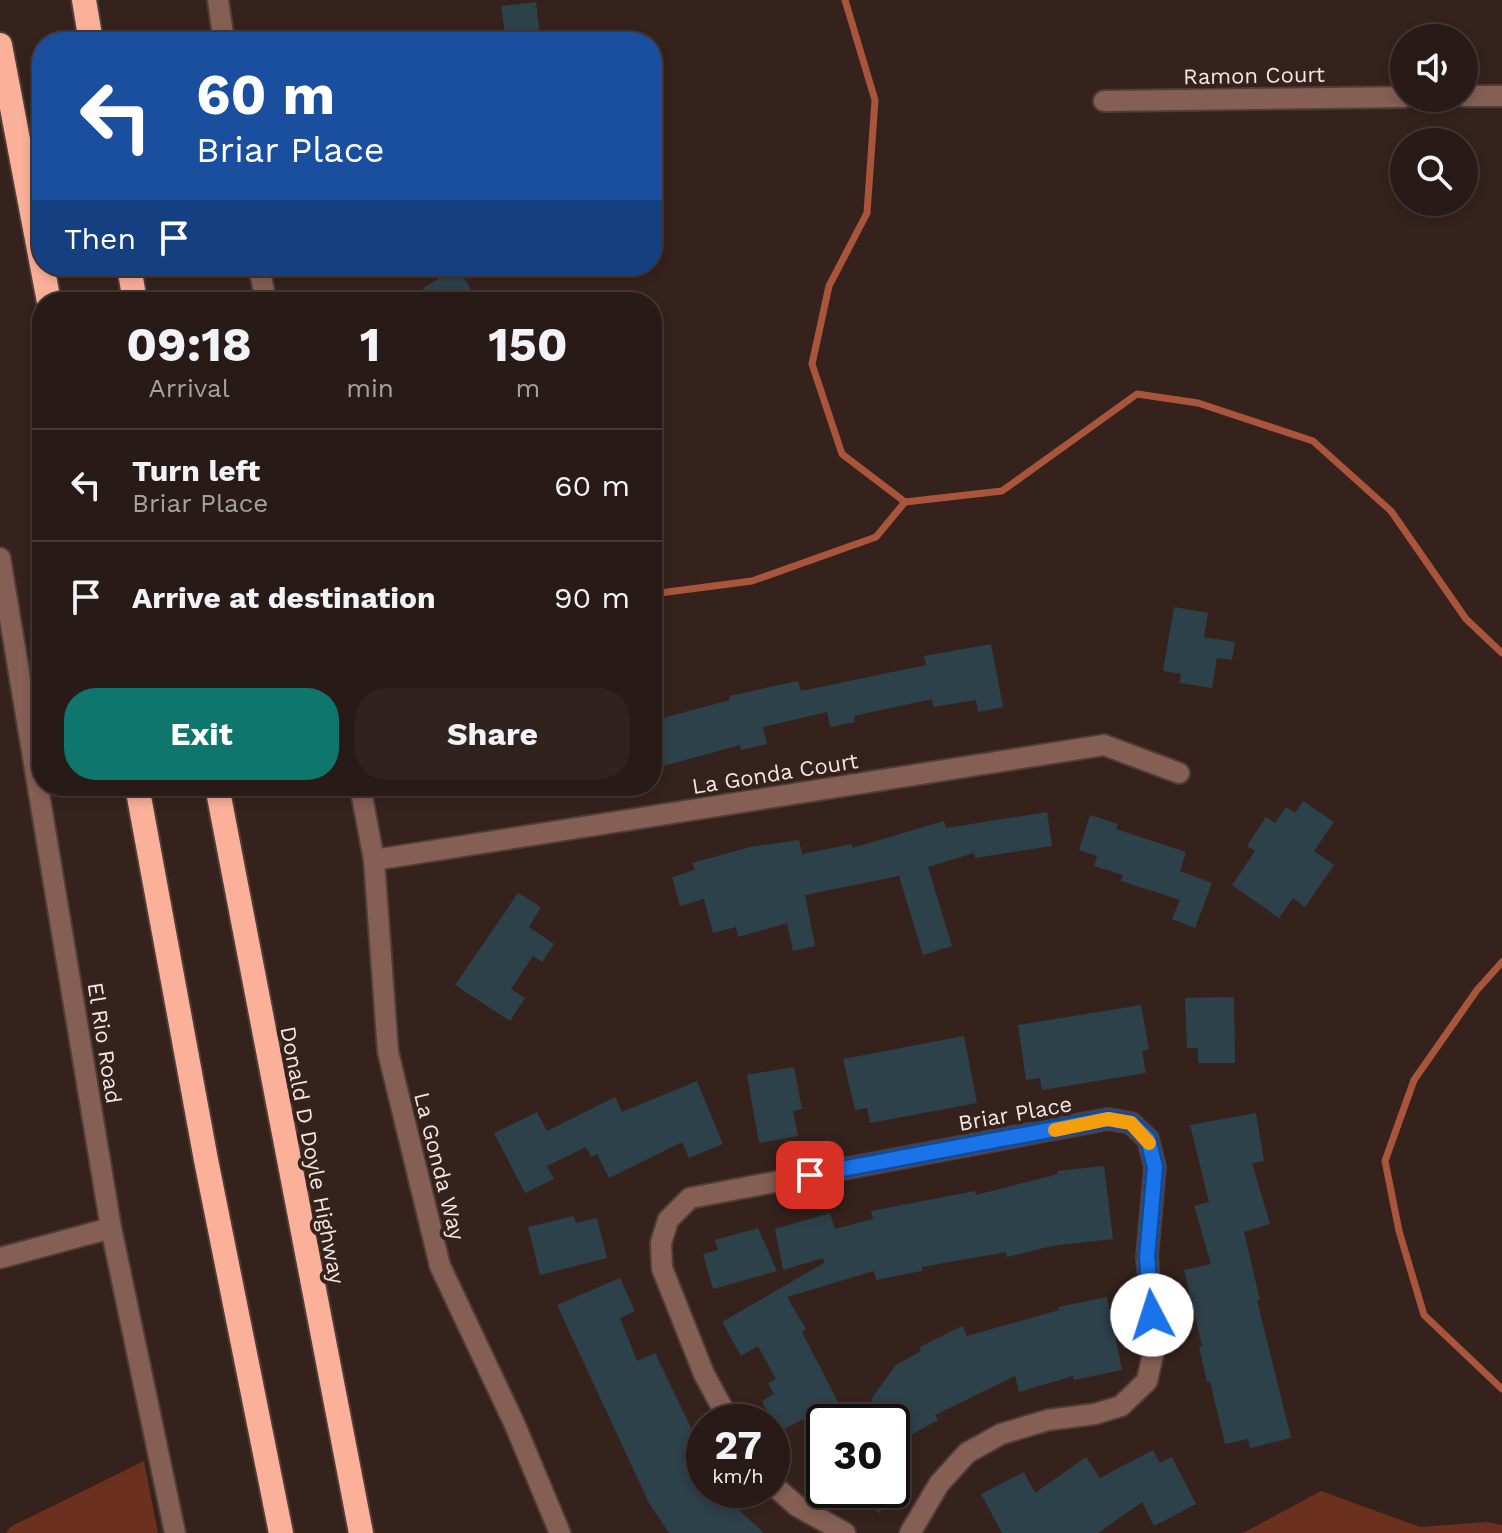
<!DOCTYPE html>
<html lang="en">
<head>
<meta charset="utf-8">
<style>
	:root { --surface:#281a16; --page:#30231f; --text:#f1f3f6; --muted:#a5a1a1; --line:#443835; --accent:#0f766e }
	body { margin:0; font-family:"Work Sans",sans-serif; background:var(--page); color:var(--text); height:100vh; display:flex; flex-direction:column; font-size:30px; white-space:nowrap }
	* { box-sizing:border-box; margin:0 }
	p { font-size:26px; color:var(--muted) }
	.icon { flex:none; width:44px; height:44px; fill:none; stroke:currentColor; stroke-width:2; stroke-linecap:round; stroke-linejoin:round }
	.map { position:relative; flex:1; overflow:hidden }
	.drawer { position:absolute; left:32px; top:292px; width:630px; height:504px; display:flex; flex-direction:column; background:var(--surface); border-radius:32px; box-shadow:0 4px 12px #0003,0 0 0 2px var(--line) }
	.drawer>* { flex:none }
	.banner { position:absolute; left:32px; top:32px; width:630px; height:244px; border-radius:32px; box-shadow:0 4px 12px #0003,0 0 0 2px var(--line); background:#1a4fa0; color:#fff; overflow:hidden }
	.buttons { position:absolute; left:1390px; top:24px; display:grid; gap:16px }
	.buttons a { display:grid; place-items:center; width:88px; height:88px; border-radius:50%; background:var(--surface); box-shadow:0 4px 12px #0003,0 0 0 2px var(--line); font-size:40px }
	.speed { position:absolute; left:686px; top:1404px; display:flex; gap:16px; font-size:40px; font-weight:700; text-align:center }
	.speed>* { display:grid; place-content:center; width:104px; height:104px; border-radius:50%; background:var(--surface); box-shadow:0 4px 12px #0003,0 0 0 2px var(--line); line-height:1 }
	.speed small { font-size:20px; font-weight:400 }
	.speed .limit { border:4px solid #111; border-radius:12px; background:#fff; color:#111 }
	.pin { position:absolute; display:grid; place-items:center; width:68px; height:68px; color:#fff; margin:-34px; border-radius:16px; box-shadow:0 4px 12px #0006 }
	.me { position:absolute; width:88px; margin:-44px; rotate:355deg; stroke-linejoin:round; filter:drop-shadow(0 0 6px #0008) }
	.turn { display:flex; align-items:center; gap:28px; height:168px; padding:0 32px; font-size:36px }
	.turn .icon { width:104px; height:104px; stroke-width:2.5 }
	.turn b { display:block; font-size:56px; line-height:68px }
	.then { display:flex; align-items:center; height:76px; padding:0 32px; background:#0003; gap:16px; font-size:30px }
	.eta { display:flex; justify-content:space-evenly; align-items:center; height:136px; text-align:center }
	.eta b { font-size:48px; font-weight:700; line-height:56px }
	.button { display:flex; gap:16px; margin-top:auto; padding:16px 32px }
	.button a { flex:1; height:92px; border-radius:32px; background:var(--accent); color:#fff; font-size:32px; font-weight:700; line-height:92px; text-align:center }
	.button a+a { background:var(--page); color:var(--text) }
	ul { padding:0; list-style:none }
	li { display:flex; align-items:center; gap:24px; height:112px; padding:0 32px; border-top:2px solid var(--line) }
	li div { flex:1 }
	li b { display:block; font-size:30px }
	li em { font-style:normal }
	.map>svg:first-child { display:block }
	.green { fill:#6b301e }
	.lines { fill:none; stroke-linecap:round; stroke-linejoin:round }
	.stream { stroke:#a9553b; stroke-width:7 }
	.building { fill:#2d414a }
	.minor-casing { stroke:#503d39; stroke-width:24 }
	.tertiary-casing { stroke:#503d39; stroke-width:24 }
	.motorway-casing { stroke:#503d39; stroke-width:28 }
	.minor { stroke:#855f53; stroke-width:20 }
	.tertiary { stroke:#855f53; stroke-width:20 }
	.motorway { stroke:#fbb099; stroke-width:24 }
	.route-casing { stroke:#114b97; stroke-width:20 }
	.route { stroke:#1a73e8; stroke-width:14 }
	.slow { stroke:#f59e0b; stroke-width:14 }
	.labels { text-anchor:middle; stroke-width:8; stroke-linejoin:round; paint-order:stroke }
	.street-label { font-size:22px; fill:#f3e6e2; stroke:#35221d }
</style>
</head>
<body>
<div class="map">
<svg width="1502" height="1533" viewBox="0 0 1502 1533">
	<rect width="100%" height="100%" fill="#35221d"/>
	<g class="green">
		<polygon points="144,1461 158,1533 6,1533 10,1527"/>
		<polygon points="1321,1491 1420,1527 1487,1522 1502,1525 1502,1533 1243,1533"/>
	</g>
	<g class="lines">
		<g class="stream">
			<polyline points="845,0 875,100 867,213 829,286 812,364 842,454 905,502 1002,491 1137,394 1198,403 1313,441 1391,511 1466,619 1502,653"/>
			<polyline points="652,594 752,581 876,537 905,502"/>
			<polyline points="1502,962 1477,990 1414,1080 1385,1161 1399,1231 1424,1315 1502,1389"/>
		</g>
	</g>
	<g class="building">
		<polygon points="536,2 541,42 506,42 501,6"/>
		<polygon points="458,267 478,302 432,302 423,288"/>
		<polygon points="1174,607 1208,613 1204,637 1235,642 1232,660 1217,658 1212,688 1180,683 1181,674 1163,671"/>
		<polygon points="991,644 1003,707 978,712 976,700 933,707 932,699 854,716 855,722 830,727 827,712 763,727 767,744 741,750 740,745 652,769 652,721 730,700 729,696 798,681 801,691 926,665 924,656"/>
		<polygon points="1303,801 1334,822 1314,851 1334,865 1305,907 1293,898 1279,918 1232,885 1255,851 1247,846 1266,817 1275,823 1286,807 1295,813"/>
		<polygon points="1047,812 1052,846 975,858 974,853 928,867 952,946 923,955 899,876 805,895 815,946 793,951 787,923 738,937 736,927 713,933 704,899 680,906 672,877 695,870 692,863 750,847 799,840 802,854 852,844 852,848 944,821 946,828"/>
		<polygon points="1090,815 1118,824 1116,829 1186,852 1180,871 1212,883 1195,928 1172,919 1180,900 1121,881 1123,875 1094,866 1097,856 1079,850"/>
		<polygon points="518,893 541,907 529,927 554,944 542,962 533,956 511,989 525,998 510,1021 455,985"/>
		<polygon points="1234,997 1235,1063 1198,1063 1198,1048 1187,1048 1185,998"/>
		<polygon points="1141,1005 1149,1049 1142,1051 1146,1073 1042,1090 1040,1078 1026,1080 1018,1025"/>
		<polygon points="964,1036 977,1103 870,1123 867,1108 855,1110 843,1059"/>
		<polygon points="794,1067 802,1109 793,1111 798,1136 759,1143 747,1075"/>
		<polygon points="697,1081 723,1144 689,1158 682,1142 609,1178 597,1154 591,1157 586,1147 547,1166 554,1179 525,1193 494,1133 537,1112 547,1131 615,1097 622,1112"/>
		<polygon points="1256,1113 1264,1161 1252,1163 1270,1224 1244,1232 1260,1300 1257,1300 1291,1438 1250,1448 1248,1439 1225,1444 1210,1381 1207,1382 1199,1347 1202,1346 1184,1270 1211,1264 1194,1206 1209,1202 1190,1125"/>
		<polygon points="1104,1166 1113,1239 1052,1246 1007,1257 1006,1252 922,1267 922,1271 876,1280 874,1271 787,1297 806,1329 802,1332 838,1402 778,1432 762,1401 774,1394 768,1383 776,1379 758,1346 741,1356 722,1322 824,1263 823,1258 783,1270 775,1229 830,1213 835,1229 873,1219 871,1211 975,1191 976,1195 1058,1174 1057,1171"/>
		<polygon points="574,1216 576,1223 597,1218 607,1258 540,1275 528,1227"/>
		<polygon points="758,1228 777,1271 713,1289 703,1254 718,1250 715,1240"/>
		<polygon points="620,1278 635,1311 620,1318 637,1361 655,1353 704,1455 704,1490 725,1490 737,1508 764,1533 669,1533 649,1503 557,1305"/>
		<polygon points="1107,1297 1122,1370 1074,1380 1073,1376 1019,1392 1015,1376 935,1415 938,1420 892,1445 892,1422 883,1422 871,1399 896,1365 921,1351 920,1347 962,1326 967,1336 1059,1310 1058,1307"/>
		<polygon points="1153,1450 1160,1463 1172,1457 1196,1504 1154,1526 1142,1502 1098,1533 1002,1533 981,1494 1024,1472 1035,1493 1086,1457 1100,1478"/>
		<polygon points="848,1490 896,1490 879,1513"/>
	</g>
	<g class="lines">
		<defs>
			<g id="minor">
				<polyline points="1464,96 1502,96"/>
				<polyline points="1104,101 1404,97"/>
				<polyline points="0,558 111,1228 175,1533"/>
				<polyline points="374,860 1104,745 1179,773"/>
				<polyline points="0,1258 111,1228"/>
				<polyline points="730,1422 704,1374 662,1268 661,1243 668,1220 690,1198 1108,1119 1131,1123 1148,1139 1155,1167 1147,1257 1155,1345 1147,1381 1121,1406 1095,1414 1048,1420 1001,1434 967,1453 939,1484 910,1533"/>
				<polyline points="772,1484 797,1506 845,1533"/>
			</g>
			<g id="tertiary">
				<polyline points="218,0 224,42"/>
				<polyline points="259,266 266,302"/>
				<polyline points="360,786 374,860 388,1052 440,1266 515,1425 560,1533"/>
			</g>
			<g id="motorway">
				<polyline points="84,0 91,42"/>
				<polyline points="0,45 49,302"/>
				<polyline points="129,266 135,302"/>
				<polyline points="137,786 206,1160 281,1533"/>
				<polyline points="217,786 361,1533"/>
			</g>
		</defs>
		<use href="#minor" class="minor-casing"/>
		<use href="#tertiary" class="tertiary-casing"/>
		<use href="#motorway" class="motorway-casing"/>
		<use href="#minor" class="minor"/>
		<use href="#tertiary" class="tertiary"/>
		<use href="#motorway" class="motorway"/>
	</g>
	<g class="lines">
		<defs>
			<polyline id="route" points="810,1175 1108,1119 1131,1123 1148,1139 1155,1167 1147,1257 1152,1315"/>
		</defs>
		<use href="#route" class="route-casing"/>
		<use href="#route" class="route"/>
		<polyline class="slow" points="1055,1130 1108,1119 1131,1123 1149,1143"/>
	</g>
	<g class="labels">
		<g class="street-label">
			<text transform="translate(1254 75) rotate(-1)" y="8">Ramon Court</text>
			<text transform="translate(775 773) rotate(-9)" y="8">La Gonda Court</text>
			<text transform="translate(105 1043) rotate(81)" y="8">El Rio Road</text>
			<text transform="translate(1015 1113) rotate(-10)" y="8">Briar Place</text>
			<text transform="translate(313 1155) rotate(79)" y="8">Donald D Doyle Highway</text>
			<text transform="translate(440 1166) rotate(76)" y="8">La Gonda Way</text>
		</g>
	</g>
</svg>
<div class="buttons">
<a><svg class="icon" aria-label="sound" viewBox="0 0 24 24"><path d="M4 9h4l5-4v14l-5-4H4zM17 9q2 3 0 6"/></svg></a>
<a><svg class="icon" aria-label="search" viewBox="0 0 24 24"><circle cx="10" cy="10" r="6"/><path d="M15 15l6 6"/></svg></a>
</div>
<div class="speed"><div>27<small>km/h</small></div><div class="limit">30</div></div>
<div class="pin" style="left:810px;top:1175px;background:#d93025"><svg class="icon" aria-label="arrive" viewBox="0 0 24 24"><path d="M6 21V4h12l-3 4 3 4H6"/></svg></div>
<svg class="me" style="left:1152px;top:1315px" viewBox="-20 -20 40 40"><circle r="19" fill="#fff"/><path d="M0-13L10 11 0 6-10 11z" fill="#1a73e8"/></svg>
<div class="banner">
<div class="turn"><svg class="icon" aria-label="left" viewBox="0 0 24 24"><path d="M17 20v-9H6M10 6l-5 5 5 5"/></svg><div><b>60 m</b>Briar Place</div></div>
<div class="then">Then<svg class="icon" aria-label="arrive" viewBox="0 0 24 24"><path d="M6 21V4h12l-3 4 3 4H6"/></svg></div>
</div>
<section class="drawer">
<div class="eta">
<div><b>09:18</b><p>Arrival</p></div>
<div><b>1</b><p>min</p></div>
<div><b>150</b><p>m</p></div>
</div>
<ul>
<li><svg class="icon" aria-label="left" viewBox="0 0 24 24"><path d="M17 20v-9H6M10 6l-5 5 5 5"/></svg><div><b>Turn left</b><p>Briar Place</p></div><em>60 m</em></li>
<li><svg class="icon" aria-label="arrive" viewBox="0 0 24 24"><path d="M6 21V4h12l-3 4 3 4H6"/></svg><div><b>Arrive at destination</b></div><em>90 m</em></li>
</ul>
<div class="button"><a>Exit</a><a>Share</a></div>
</section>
</div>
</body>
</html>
